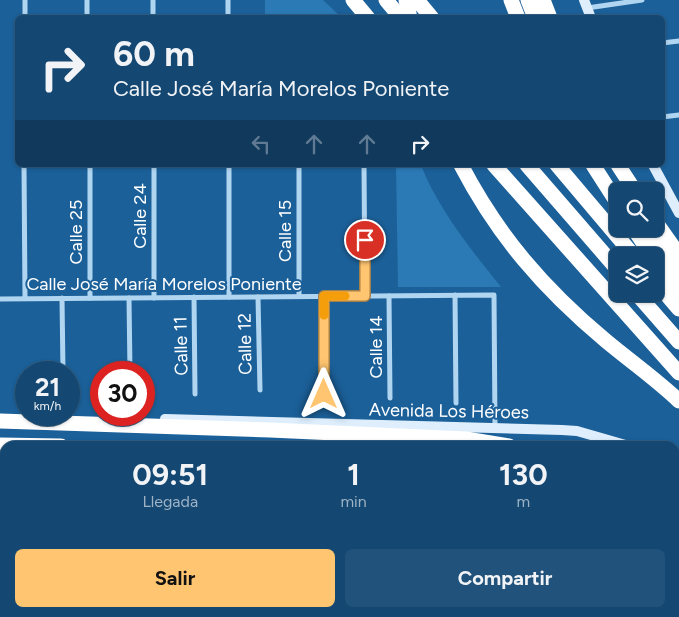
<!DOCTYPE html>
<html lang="es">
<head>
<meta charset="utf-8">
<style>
	:root { --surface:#144873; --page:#21527b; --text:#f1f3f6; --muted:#9db2c4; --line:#336085; --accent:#ffc570 }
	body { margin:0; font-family:Figtree,sans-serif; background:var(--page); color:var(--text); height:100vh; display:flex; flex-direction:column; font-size:19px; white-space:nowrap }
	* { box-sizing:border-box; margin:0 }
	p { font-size:16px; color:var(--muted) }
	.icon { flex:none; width:28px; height:28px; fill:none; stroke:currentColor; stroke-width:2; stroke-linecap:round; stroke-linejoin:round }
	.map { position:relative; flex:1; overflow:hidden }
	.sheet { position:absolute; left:0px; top:441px; width:680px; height:176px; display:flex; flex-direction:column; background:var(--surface); border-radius:15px 15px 0 0; box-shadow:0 1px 4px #0004,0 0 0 1px var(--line) }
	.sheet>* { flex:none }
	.banner { position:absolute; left:15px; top:15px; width:650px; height:152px; border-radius:8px; box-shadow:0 1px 4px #0004,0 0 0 1px var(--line); background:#144873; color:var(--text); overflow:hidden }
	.tools { position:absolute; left:609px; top:182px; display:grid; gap:10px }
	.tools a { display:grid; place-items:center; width:55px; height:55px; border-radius:8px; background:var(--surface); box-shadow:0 1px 4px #0004,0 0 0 1px var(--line); font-size:25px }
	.speed { position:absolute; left:15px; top:361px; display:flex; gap:10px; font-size:25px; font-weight:700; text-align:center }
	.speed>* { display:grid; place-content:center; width:65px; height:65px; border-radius:50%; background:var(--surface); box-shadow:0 1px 4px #0004,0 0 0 1px var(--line); line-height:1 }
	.speed small { font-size:12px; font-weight:400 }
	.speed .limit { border:8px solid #d22; background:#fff; color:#111 }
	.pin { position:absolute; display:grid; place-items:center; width:42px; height:42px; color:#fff; margin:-21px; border:2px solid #fff; border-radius:50%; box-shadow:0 1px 5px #0007 }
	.me { position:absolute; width:55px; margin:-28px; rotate:0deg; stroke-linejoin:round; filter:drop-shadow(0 0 4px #0008) }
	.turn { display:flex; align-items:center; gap:18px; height:105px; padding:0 15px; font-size:22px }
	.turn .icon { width:65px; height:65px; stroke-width:2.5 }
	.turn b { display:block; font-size:35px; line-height:42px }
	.lanes { display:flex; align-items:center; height:48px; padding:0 15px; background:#0003; justify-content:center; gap:25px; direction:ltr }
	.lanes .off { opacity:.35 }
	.eta { display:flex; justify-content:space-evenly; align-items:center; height:85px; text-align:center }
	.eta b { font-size:30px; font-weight:700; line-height:35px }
	.cta { display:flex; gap:10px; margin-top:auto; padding:10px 15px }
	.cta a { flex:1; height:58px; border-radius:8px; background:var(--accent); color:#111; font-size:20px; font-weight:700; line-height:58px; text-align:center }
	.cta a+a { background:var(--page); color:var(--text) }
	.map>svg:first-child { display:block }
	.green { fill:#2b79b5 }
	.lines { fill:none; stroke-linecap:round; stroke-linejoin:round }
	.canal { stroke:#45769d; stroke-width:10 }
	.street { stroke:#b0d5f1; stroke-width:5 }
	.secondary { stroke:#deeefc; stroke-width:10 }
	.highway { stroke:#fff; stroke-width:15 }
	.route-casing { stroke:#a68049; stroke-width:12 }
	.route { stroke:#ffc570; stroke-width:9 }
	.slow { stroke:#f59e0b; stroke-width:9 }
	.labels { text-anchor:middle; stroke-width:4; stroke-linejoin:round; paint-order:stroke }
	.street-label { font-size:18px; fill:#fff; stroke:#1b6099 }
</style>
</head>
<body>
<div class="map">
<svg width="679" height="617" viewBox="0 0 679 617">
	<rect width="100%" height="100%" fill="#1b6099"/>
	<g class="green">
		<polygon points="265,0 323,0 341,17 265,17"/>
		<path d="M396 165H421C438 209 472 251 501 287H398Z"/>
	</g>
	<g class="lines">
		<g class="canal">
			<polyline points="675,567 679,567"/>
			<polyline points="0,585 5,585"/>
		</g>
		<g class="street">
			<polyline points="87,0 87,18"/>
			<polyline points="153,0 153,18"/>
			<polyline points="228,0 228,18"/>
			<polyline points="587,8 642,0"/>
			<polyline points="25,18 25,0"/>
			<polyline points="662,43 679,41"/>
			<polyline points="662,117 679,115"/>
			<polyline points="24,165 25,298"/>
			<polyline points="90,165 90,298"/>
			<polyline points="229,165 229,297"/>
			<polyline points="299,165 299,296"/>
			<polyline points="364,165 365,296"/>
			<polyline points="455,295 456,403"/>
			<polyline points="324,296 325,395"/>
			<polyline points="389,296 390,398"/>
			<polyline points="194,297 195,394"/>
			<polyline points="258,297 260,390"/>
			<polyline points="62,298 63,372"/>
			<polyline points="129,298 130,372"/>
			<polyline points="154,298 154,165"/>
			<polyline points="0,299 494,295 495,428"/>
		</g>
		<g class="secondary">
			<polyline points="584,0 591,18"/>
			<polyline points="653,165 679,213"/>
			<polyline points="165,419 562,430 577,431 629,446"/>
			<polyline points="675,454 679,454"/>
		</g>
		<g class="highway">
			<polyline points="353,0 368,18"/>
			<polyline points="386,0 401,18"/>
			<polyline points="406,0 410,18"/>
			<polyline points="417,0 432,18"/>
			<polyline points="511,0 518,18"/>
			<polyline points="528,0 535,18"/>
			<polyline points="543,0 550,18"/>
			<path d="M461 165C498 236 544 289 605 340 630 361 656 379 679 401"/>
			<polyline points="494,165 679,373"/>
			<polyline points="527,165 618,270"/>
			<polyline points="557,165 634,256"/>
			<polyline points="593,165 618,204"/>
			<polyline points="618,165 635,191"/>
			<polyline points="655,221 679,255"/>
			<polyline points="634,229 652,256"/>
			<polyline points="647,229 679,272"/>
			<polyline points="655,261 679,290"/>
			<polyline points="655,281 679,309"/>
			<polyline points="637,294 679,342"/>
			<polyline points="0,421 270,430 466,439 509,446"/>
			<polyline points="0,445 61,446"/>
			<polyline points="675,470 679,470"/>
			<polyline points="0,487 5,487"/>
			<polyline points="675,488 679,489"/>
			<polyline points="0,517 5,516"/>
			<polyline points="483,612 495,617"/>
		</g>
	</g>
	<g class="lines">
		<defs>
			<polyline id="route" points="324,394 324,296 365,296 365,240"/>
		</defs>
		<use href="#route" class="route-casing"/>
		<use href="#route" class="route"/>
		<polyline class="slow" points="324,315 324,296 345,296"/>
	</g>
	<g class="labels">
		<g class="street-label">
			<text transform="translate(140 216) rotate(-90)" y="6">Calle 24</text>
			<text transform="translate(285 231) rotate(-90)" y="6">Calle 15</text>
			<text transform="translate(76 232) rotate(-90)" y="6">Calle 25</text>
			<text x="164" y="290">Calle José María Morelos Poniente</text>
			<text transform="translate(245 344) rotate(-91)" y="6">Calle 12</text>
			<text transform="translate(181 346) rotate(-91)" y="6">Calle 11</text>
			<text transform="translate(376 347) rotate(-90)" y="6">Calle 14</text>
			<text transform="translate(449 411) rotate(1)" y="6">Avenida Los Héroes</text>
		</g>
	</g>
</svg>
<div class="tools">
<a><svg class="icon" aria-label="search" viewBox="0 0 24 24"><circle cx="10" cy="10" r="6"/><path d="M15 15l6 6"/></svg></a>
<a><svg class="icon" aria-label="layers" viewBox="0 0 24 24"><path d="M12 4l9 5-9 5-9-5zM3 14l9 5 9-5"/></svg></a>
</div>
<div class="speed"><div>21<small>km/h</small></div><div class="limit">30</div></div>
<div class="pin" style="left:365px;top:240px;background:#d93025"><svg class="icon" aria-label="arrive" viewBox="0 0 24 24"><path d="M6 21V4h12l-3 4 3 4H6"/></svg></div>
<svg class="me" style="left:324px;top:394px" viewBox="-20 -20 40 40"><path d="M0-17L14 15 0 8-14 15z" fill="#ffc570" stroke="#fff" stroke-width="4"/></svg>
<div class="banner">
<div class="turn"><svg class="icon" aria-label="right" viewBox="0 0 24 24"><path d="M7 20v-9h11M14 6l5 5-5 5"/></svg><div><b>60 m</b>Calle José María Morelos Poniente</div></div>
<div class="lanes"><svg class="icon off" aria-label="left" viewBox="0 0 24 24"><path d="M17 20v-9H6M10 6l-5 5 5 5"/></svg><svg class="icon off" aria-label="ahead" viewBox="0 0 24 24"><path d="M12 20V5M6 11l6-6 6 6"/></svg><svg class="icon off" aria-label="ahead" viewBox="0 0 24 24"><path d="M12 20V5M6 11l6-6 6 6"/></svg><svg class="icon" aria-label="right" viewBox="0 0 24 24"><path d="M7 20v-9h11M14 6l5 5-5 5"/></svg></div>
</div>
<section class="sheet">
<div class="eta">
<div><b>09:51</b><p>Llegada</p></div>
<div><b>1</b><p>min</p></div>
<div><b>130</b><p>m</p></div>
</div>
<div class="cta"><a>Salir</a><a>Compartir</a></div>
</section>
</div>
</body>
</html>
